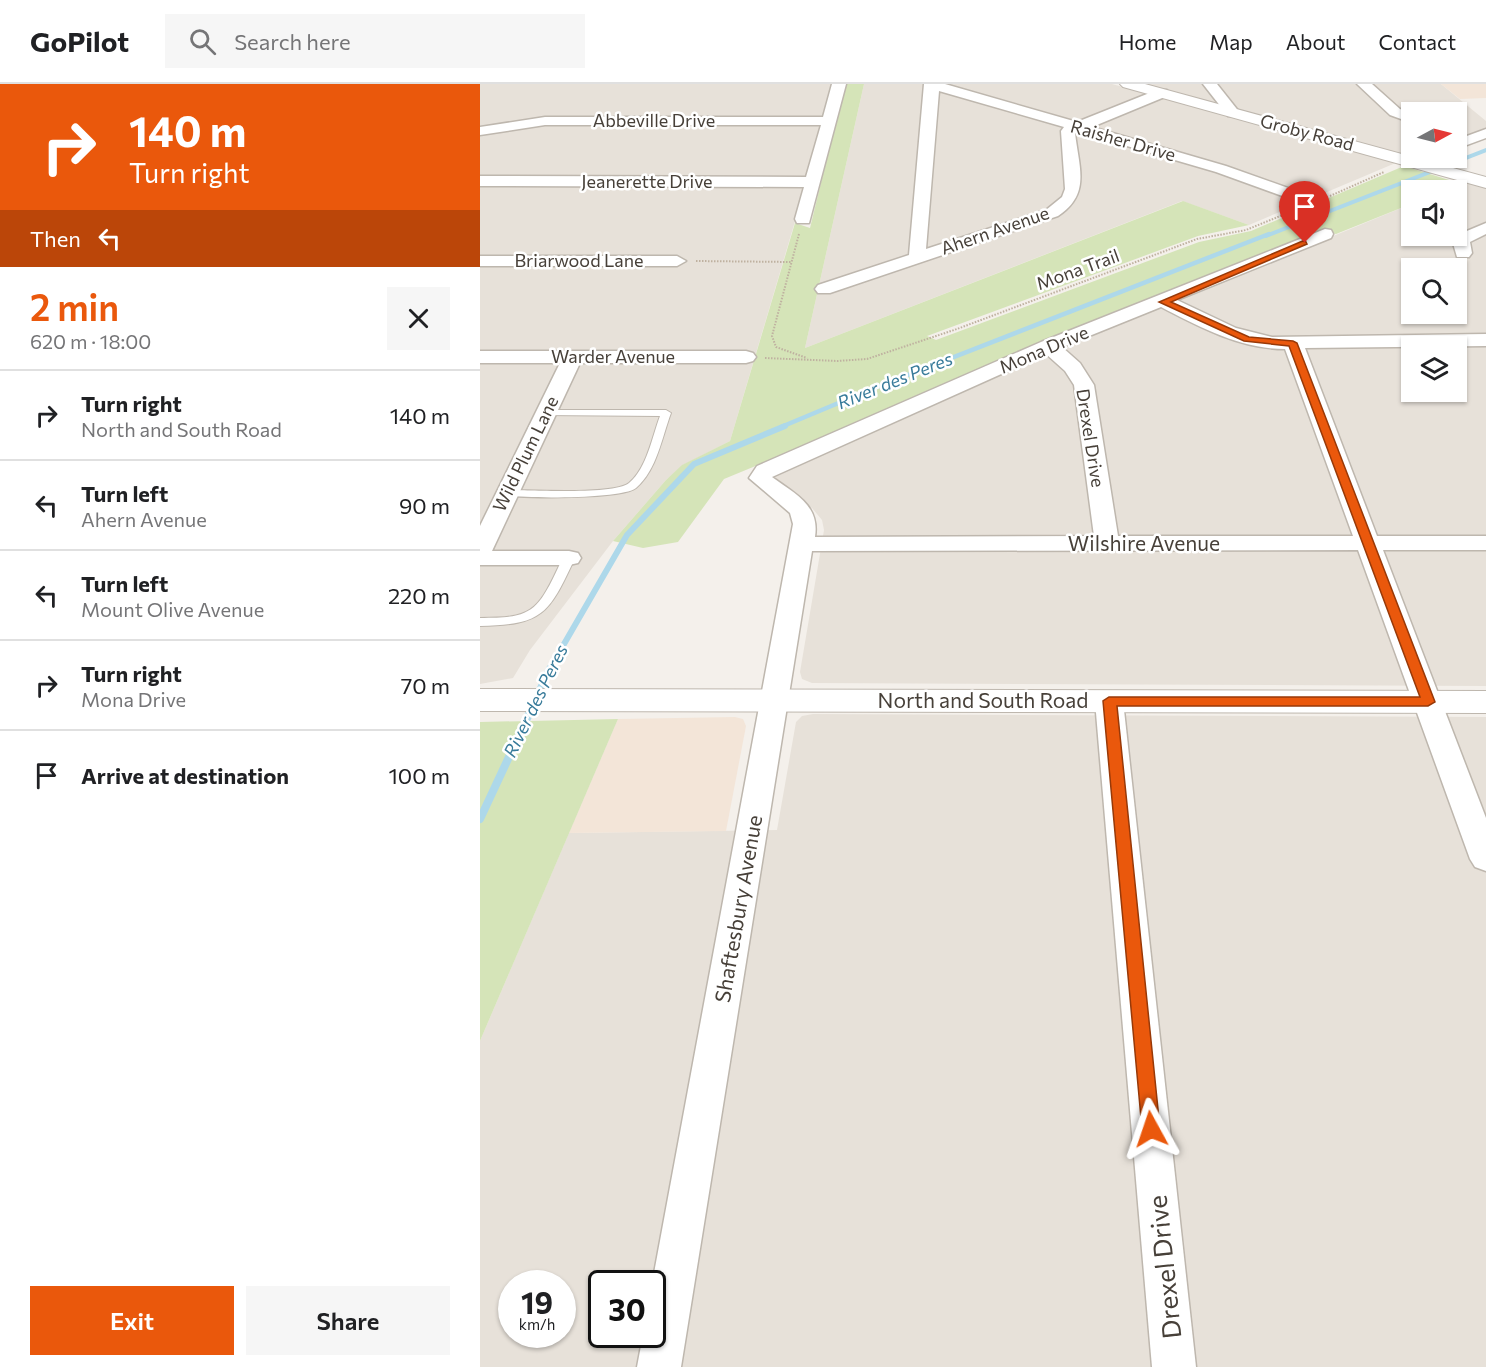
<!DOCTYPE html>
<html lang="en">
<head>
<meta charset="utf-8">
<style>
	:root { --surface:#fff; --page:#f6f6f6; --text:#202124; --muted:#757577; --line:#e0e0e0; --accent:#ea580c }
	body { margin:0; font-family:Commissioner,sans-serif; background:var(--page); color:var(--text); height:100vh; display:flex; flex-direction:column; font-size:22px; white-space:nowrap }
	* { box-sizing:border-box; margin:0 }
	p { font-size:20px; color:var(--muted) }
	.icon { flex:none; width:33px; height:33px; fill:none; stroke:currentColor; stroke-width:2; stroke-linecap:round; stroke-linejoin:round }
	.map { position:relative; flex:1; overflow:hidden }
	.side { display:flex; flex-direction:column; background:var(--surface); width:480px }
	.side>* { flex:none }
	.guide { background:#ea580c; color:#fff; overflow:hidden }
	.needle { width:39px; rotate:83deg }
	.fabs { position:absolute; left:921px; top:18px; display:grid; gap:12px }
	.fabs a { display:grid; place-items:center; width:66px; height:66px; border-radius:0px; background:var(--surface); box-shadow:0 2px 4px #0004; font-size:30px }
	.speed { position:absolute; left:18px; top:1186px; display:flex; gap:12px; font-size:30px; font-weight:700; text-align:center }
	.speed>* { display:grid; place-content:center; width:78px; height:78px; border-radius:50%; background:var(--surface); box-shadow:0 2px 4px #0004; line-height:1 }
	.speed small { font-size:15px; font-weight:400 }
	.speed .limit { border:3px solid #111; border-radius:9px; background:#fff; color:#111 }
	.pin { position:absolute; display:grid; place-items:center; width:51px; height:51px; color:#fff; margin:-62px -26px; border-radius:50% 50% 50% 0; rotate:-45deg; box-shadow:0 0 6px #0007 }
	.pin .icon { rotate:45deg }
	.me { position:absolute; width:66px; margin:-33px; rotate:355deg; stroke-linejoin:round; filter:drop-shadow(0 0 4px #0008) }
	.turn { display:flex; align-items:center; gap:21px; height:126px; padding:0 30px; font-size:27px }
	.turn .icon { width:78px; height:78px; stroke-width:2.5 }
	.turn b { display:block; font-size:42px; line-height:51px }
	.then { display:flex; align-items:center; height:57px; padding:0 30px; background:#0003; gap:12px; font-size:22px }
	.round { display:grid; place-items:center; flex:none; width:63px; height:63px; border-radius:0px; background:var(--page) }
	.overview { display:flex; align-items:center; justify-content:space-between; height:102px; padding:0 30px }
	h1 { font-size:36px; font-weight:600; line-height:45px; color:var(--accent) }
	.button { display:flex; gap:12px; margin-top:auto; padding:12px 30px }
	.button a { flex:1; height:69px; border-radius:0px; background:var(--accent); color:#fff; font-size:24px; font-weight:600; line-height:69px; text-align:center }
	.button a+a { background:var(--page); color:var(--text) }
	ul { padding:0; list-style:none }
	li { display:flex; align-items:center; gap:18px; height:90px; padding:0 30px; border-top:2px solid var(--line) }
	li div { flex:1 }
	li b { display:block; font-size:22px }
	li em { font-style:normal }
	header { display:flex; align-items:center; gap:36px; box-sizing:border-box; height:84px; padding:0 30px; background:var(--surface); border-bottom:2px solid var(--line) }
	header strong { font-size:28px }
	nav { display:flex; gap:33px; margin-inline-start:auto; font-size:21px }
	.search { width:420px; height:54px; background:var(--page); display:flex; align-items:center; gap:15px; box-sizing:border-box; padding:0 21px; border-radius:0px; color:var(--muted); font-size:22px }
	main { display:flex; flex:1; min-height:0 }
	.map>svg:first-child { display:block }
	.residential { fill:#e7e1d9; fill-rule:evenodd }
	.commercial { fill:#f3e5d8 }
	.green { fill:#d5e4b8 }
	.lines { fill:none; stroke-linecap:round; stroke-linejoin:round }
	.stream-far3 { stroke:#add8ea; stroke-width:4 }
	.stream-far2 { stroke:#add8ea; stroke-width:4.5 }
	.stream-far1 { stroke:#add8ea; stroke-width:6 }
	.stream { stroke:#add8ea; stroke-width:8 }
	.service-casing { stroke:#beb7ae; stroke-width:2 }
	.minor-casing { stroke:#beb7ae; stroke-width:3 }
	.tertiary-casing { stroke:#beb7ae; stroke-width:2 }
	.path { stroke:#bfb1a0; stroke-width:2; stroke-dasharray:1.5 1.5; stroke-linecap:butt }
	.service { fill:#fff; fill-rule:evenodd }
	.minor { fill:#fff; fill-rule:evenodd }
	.tertiary { fill:#fff; fill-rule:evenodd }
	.route { fill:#ea580c; stroke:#983908; stroke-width:1.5 }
	.labels { text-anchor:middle; stroke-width:5; stroke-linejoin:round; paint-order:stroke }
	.far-street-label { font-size:18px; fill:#474039; stroke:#fff }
	.far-water-label { font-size:18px; font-style:italic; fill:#387b9a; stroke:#fff }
	.street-label { font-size:21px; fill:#474039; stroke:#fff }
	.near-street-label { font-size:26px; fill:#474039; stroke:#fff }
</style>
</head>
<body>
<header>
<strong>GoPilot</strong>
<div class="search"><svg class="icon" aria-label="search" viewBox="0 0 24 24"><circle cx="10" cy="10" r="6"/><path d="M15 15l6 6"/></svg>Search here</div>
<nav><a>Home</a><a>Map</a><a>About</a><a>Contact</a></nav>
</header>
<main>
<section class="side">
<div class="guide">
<div class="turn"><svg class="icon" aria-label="right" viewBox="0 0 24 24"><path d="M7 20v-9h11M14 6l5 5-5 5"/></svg><div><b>140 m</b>Turn right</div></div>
<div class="then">Then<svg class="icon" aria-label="left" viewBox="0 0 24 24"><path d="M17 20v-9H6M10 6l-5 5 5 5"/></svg></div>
</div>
<div class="overview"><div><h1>2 min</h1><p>620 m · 18:00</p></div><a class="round"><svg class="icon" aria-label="close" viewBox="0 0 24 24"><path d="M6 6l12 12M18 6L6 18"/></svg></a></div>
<ul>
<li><svg class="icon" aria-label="right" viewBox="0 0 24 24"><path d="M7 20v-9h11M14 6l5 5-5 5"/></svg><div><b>Turn right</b><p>North and South Road</p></div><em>140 m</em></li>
<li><svg class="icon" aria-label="left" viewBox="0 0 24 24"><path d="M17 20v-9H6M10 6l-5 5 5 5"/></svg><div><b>Turn left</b><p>Ahern Avenue</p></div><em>90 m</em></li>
<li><svg class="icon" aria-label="left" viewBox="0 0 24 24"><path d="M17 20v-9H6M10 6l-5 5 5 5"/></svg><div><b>Turn left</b><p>Mount Olive Avenue</p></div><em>220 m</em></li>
<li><svg class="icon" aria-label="right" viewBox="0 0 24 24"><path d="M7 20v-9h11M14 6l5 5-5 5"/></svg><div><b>Turn right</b><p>Mona Drive</p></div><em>70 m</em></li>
<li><svg class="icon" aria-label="arrive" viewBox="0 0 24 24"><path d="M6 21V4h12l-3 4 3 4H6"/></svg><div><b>Arrive at destination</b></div><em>100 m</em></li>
</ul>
<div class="button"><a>Exit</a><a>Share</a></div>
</section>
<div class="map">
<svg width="1006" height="1283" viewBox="0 0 1006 1283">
	<rect width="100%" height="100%" fill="#f4f0eb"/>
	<g class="residential">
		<polygon points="0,0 352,0 316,134 250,357 203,381 186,396 133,457 50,566 33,594 0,600"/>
		<polygon points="384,0 632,0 918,78 769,141 702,117 325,264"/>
		<polygon points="664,0 961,0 1006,37 1006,47 977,58 976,28 932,28 930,72"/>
		<path d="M986 98 1006 104V602L332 599 322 595 320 588 344 446 342 436 332 424 294 395 293 389 448 319 931 120 932 152H976V106H965ZM932 184H976V230H932ZM932 262H976V308H932Z"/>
		<path d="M333 630 1006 633V1283H0V957L89 749 297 746 316 638 322 632ZM32 1200H82V1251H32ZM122 1200H172V1251H122Z"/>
	</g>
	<g class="commercial">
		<polygon points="961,0 1006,0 1006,14 980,15"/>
		<polygon points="255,633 263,635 266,642 246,747 89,749 138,635"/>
	</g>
	<g class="green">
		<polygon points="365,0 384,0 325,264 703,117 769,141 718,152 447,252 456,256 719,158 771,147 924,82 982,100 965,106 932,106 931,120 856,150 843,147 244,395 198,458 163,464 133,457 186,396 202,381 250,357 315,139 330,144"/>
		<polygon points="138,635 0,957 0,638"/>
	</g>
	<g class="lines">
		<polyline class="stream-far3" points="786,152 1006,66"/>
		<polyline class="stream-far2" points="301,343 392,305 789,150"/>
		<polyline class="stream-far1" points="69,586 147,451 214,380 305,342"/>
		<polyline class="stream" points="0,735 70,585"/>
		<defs>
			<g id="service">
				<path d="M66 326H186L191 329C182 353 177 386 156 404 143 415 44 415 24 411L23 409 28 406C50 406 134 411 149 399 167 384 172 353 180 332L62 331 61 329Z"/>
				<path d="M89 471 95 474C69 529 64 541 0 542V534C50 534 57 529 78 484 81 478 82 473 89 471Z"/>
			</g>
			<g id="minor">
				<polygon points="352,0 366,0 329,139 317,139 315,135 324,103 0,102 0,92 326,93 341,41 65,41 0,51 0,43 65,33 343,33"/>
				<path d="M444 0H465L597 38 677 6H687V12L612 43 746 82 839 115 841 118 839 121H827L736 88 599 48 595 49C599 84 611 110 578 132L350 209H338L335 205 338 201 429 171ZM459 7 584 43 581 47 585 105 582 113 566 126 446 165Z"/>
				<polygon points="723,0 737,0 760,29 758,32 748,32"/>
				<polygon points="877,0 892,0 920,25 932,30 932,39 910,31"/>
				<polygon points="1006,45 1006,54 976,65 976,56"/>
				<polygon points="933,74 954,74 935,83 927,78"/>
				<polygon points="1006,139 1006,150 990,158 992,169 989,173 977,173 972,156 975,152"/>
				<path d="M845 145 851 146 853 150 851 154 697 216 756 244 792 253 1006 250V262L825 264 897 452H1006V466H903L1006 734V787L995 783 990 775 878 466 332 467 201 1283H157L163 1251H172V1200L313 440 310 429 269 394 277 382 561 258ZM681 223C719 243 761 265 805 265L873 452H638L614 301 600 279 582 263ZM566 270 585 287 594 301 614 452 335 453C340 421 315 410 292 393Z"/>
				<polygon points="0,172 197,172 206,177 197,182 0,182"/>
				<polygon points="0,267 266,267 273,269 276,273 273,277 266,279 100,279 12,467 89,467 98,469 101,474 98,479 89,481 0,481 0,442 80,279 0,279"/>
				<polygon points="629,608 639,610 643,617 716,1283 672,1283 615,617 619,610"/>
			</g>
			<g id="tertiary">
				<polygon points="640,0 665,0 1006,93 1006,104 643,3"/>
				<polygon points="0,605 1006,607 1006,629 0,627"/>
			</g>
		</defs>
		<use href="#service" class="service-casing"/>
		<use href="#minor" class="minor-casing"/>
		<use href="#tertiary" class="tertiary-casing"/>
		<g class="path">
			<polyline points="850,112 904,88"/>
			<polyline points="319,150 292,252 296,263 327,274"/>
			<polyline points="216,177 311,178"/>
			<polyline points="285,274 357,277 387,275 477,245 717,155 766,146 810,128"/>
		</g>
		<use href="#service" class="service"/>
		<use href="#minor" class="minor"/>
		<use href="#tertiary" class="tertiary"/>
	</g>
	<polygon class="route" points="825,156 827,160 691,218 769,253 813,257 817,259 955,618 948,622 637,622 680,1045 678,1051 671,1053 665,1051 662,1045 623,617 629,613 940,613 809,262 764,257 679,218"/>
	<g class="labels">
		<g class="far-street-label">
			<text x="174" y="43">Abbeville Drive</text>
			<text transform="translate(827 49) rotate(15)" y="6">Groby Road</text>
			<text transform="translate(643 57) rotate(16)" y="6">Raisher Drive</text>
			<text x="167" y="104">Jeanerette Drive</text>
			<text transform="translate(515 147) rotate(-19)" y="6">Ahern Avenue</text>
			<text x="99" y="183">Briarwood Lane</text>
			<text transform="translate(598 186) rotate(-20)" y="6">Mona Trail</text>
			<text transform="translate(564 266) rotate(-23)" y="6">Mona Drive</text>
			<text x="133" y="279">Warder Avenue</text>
			<text transform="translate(610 354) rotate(81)" y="6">Drexel Drive</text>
			<text transform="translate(46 370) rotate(-64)" y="6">Wild Plum Lane</text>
		</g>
		<g class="far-water-label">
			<text transform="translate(415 297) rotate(-22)" y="6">River des Peres</text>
			<text transform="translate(56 617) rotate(-64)" y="6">River des Peres</text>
		</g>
		<g class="street-label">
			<text x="664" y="467">Wilshire Avenue</text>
			<text x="503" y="624">North and South Road</text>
			<text transform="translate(259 825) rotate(-80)" y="7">Shaftesbury Avenue</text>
		</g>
		<g class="near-street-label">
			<text transform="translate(685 1183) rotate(-96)" y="9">Drexel Drive</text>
		</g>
	</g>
</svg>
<div class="fabs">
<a><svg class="needle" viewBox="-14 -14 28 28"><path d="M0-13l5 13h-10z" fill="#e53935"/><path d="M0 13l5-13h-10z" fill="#757577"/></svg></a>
<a><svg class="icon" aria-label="sound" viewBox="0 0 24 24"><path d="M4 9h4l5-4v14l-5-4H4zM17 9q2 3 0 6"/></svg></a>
<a><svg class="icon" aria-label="search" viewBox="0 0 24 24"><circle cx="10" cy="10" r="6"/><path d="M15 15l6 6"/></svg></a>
<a><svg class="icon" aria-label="layers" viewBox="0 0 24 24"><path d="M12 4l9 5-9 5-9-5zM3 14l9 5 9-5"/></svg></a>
</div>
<div class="speed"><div>19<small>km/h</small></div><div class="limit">30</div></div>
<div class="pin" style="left:825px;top:159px;background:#d93025"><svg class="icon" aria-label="arrive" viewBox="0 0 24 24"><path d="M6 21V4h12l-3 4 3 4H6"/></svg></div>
<svg class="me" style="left:671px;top:1045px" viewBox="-20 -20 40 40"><path d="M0-17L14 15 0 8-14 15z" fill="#ea580c" stroke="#fff" stroke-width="4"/></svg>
</div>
</main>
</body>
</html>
